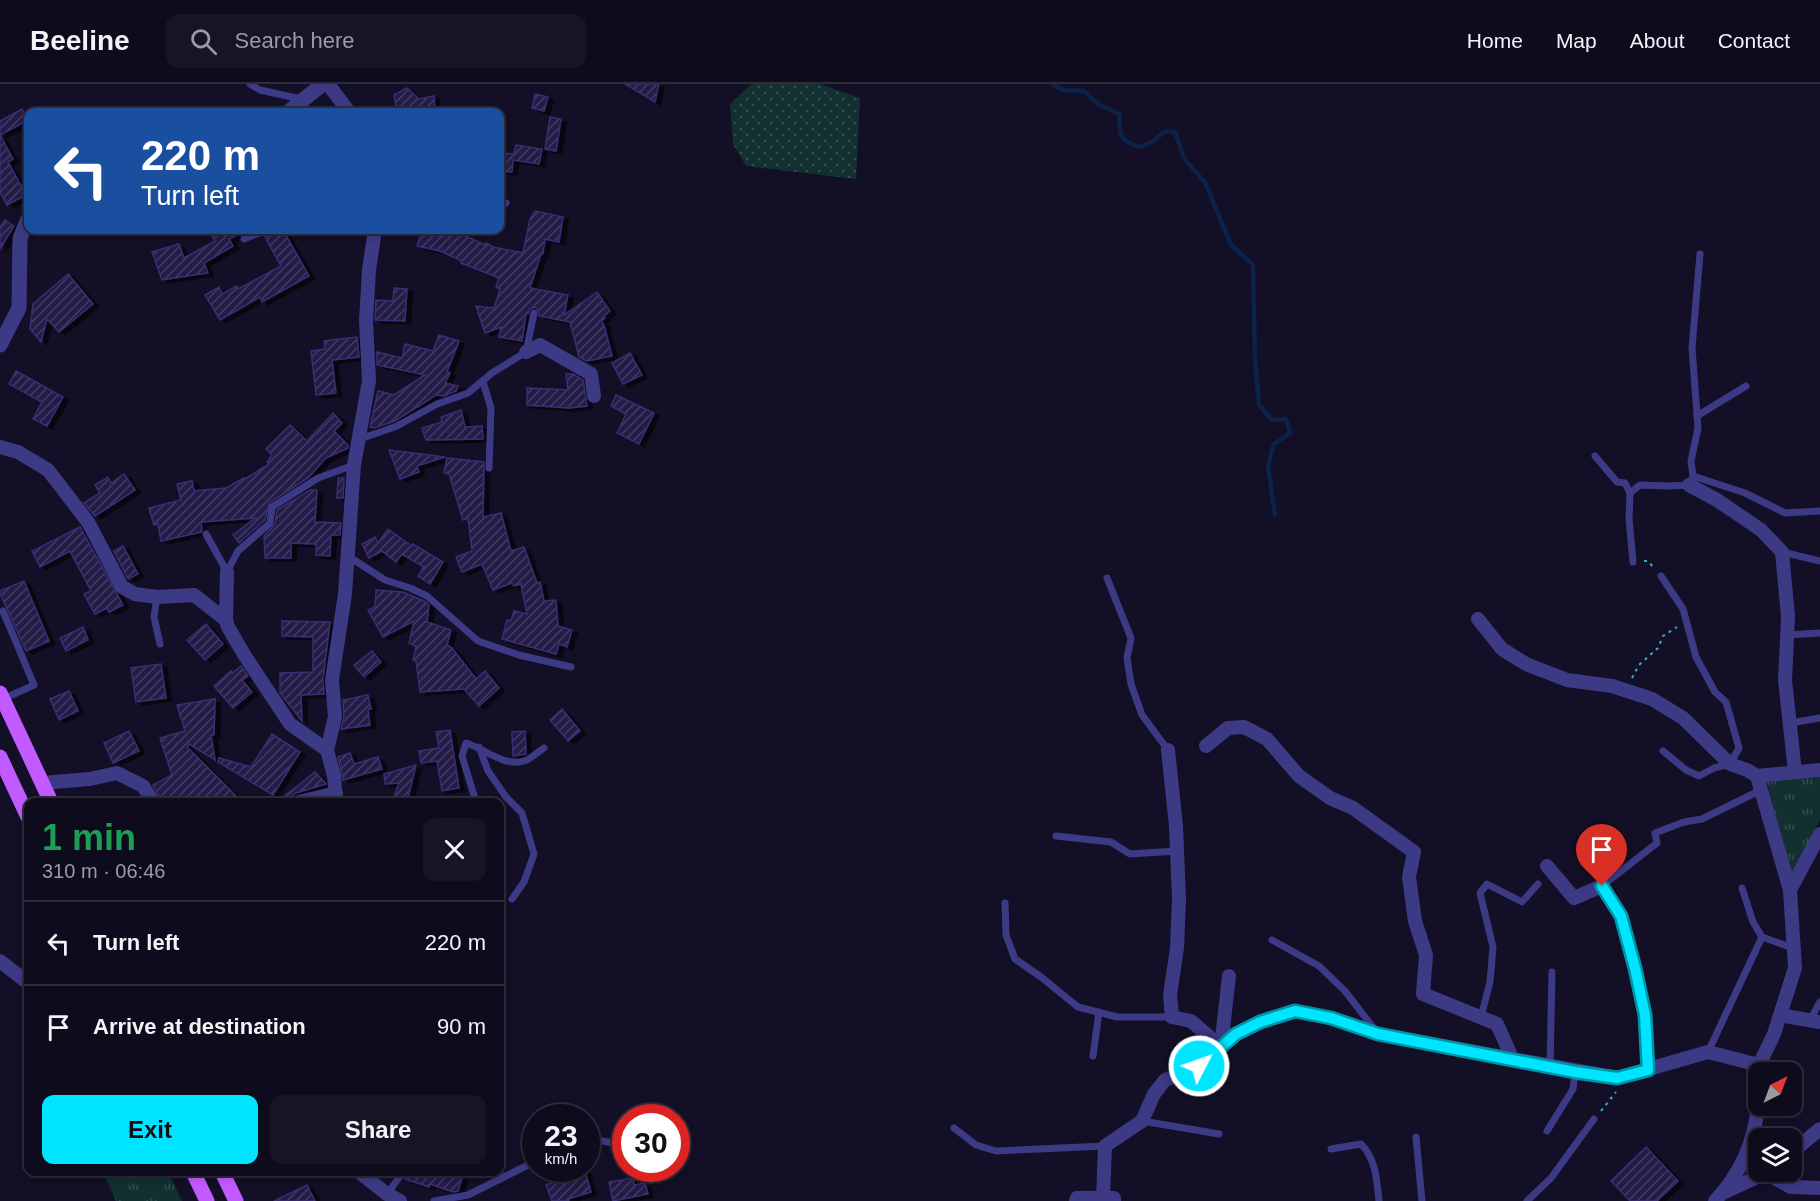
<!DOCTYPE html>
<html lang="en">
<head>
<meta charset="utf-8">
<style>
	:root { --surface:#0e0b1c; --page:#171425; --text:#f1f3f6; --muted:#9b9ba3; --line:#2e2b3b; --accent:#00e5ff }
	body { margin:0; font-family:Arial,sans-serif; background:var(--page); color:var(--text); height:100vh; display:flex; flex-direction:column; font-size:22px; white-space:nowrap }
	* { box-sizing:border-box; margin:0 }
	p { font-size:20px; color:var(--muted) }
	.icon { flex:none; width:33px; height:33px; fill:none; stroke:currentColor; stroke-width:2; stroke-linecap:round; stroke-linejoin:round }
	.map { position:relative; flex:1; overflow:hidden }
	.side { position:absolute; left:24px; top:714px; width:480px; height:378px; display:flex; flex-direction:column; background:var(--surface); border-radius:12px; box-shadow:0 3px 9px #0003,0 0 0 2px var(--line) }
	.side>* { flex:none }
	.guide { position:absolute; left:24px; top:24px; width:480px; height:126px; border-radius:12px; box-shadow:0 3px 9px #0003,0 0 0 2px var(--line); background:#1a4fa0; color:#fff; overflow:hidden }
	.needle { width:39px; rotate:42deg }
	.fabs { position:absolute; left:1748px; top:978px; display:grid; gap:12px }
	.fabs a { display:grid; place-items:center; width:54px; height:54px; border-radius:12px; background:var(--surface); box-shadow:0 3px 9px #0003,0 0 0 2px var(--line); font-size:30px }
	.speed { position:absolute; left:522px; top:1020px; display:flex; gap:12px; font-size:30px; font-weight:700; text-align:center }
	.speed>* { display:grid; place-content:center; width:78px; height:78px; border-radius:50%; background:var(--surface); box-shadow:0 3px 9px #0003,0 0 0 2px var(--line); line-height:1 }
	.speed small { font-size:15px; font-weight:400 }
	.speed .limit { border:9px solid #d22; background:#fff; color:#111 }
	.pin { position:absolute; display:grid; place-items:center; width:51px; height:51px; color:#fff; margin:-62px -26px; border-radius:50% 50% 50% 0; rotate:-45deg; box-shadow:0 0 6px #0007 }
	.pin .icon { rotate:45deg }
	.me { position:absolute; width:66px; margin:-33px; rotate:49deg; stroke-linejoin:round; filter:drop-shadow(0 0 4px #0008) }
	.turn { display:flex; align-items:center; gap:21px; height:126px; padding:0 18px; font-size:27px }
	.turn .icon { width:78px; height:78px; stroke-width:2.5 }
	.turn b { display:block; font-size:42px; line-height:51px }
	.round { display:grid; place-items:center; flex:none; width:63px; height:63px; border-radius:12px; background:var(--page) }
	.headline { display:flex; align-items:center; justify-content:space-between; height:102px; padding:0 18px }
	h1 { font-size:36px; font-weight:800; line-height:45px; color:#1e9e55 }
	.cta { display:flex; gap:12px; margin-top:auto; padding:12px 18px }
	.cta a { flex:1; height:69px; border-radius:12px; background:var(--accent); color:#111; font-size:24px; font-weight:800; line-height:69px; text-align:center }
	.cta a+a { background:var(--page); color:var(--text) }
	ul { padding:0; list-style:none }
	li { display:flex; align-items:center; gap:18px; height:84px; padding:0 18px; border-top:2px solid var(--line) }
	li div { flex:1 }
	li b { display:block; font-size:22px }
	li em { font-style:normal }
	header { display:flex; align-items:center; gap:36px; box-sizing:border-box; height:84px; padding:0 30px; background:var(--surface); border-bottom:2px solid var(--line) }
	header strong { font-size:28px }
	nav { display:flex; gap:33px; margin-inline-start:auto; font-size:21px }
	.search { width:420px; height:54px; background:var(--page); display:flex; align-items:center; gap:15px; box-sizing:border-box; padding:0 21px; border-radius:12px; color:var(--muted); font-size:22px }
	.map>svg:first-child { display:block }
	.park { fill:url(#park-tufts) }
	.garden { fill:url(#garden-dots) }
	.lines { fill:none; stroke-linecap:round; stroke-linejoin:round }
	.stream { stroke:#0c2248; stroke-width:4.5 }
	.building { fill:url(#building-hatch); stroke:#3b2d73; stroke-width:1.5; filter:url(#shadow) }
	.path { stroke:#2fb8b0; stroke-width:2; stroke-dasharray:3 4.5; stroke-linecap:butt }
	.service { stroke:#3d3a85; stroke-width:7 }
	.minor { stroke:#3d3a85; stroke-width:14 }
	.tertiary { stroke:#3d3a85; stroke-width:15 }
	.primary { stroke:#c25bff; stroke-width:15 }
	.route-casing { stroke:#0095a6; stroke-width:15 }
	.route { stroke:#00e5ff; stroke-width:10 }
</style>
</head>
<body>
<header>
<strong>Beeline</strong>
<div class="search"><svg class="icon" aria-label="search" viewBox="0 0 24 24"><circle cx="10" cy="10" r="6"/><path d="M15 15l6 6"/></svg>Search here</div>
<nav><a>Home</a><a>Map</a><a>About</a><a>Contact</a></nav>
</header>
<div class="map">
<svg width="1820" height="1117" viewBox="0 0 1820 1117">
	<defs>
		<pattern id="park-tufts" width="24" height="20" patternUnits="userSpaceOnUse" patternTransform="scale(1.5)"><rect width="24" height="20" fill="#12302f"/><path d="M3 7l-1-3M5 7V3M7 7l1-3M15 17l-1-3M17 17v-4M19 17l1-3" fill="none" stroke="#344d4e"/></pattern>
		<pattern id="garden-dots" width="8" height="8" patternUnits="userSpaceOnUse" patternTransform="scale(1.5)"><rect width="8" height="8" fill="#12302f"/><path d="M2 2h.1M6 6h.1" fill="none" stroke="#344d4e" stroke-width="1.8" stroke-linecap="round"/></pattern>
		<pattern id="building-hatch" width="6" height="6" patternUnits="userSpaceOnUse" patternTransform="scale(1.5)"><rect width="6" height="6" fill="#241b47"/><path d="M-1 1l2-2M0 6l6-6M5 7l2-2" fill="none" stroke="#433b63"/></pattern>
		<filter id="shadow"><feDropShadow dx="5.5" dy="3" stdDeviation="0" flood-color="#0009"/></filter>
	</defs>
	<rect width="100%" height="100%" fill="#130f26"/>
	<g class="park">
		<polygon points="1820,693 1820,736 1791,791 1767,698"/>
		<polygon points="103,1088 168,1088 182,1117 116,1117"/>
	</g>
	<polygon class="garden" points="752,0 820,0 860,14 856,95 746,82 733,60 730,20"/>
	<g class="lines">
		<path class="stream" d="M1053 0 1063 6 1084 7 1099 21 1120 30C1118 50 1119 56 1139 63L1152 58 1165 47 1175 48 1185 76 1205 98 1231 161 1253 181 1255 276 1259 321 1272 336 1286 335 1290 349 1274 360 1268 382 1275 431"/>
	</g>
	<g class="building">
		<polygon points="625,0 659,0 655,18"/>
		<polygon points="407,4 419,15 434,12 435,28 397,28 394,11"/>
		<polygon points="535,10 548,13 544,27 532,24"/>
		<polygon points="22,25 28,36 0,51 13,75 8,78 26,111 7,121 0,108 0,37"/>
		<polygon points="550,33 561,35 556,67 545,65"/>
		<polygon points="516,61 542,65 539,80 513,76 512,88 500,87 500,69 514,70"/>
		<polygon points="535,127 563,133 559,158 545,155 543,170 541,170 530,204 568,211 564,231 597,208 610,227 604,232 605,234 601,237 604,241 612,272 587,277 579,273 570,238 539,232 539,227 535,223 530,225 528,230 526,230 522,257 499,253 501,243 485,249 476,222 494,224 500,205 496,203 499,194 461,179 462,177 440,167 417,162 422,147 443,153 445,146 457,146 457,148 485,161 486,159 493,163 523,169 530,135"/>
		<polygon points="5,136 14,142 0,165 0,143"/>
		<polygon points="208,146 247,146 229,155 233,162 204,179 208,189 162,196 152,168 179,160 184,174 215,157"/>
		<polygon points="273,146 283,146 309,192 262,218 260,213 220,236 205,211 219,203 222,210 237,202 238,205 281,182 265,153 271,150"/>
		<polygon points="68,190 93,220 59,248 47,235 41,258 30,245 33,220"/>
		<polygon points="394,204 407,205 405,237 375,236 376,216 393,217"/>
		<polygon points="439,251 459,257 447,288 450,289 445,299 458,302 456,307 444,312 436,311 395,337 374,344 370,343 378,307 394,311 425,291 377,281 377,268 402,274 405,260 433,267"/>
		<polygon points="357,253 359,273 332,276 336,309 316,311 311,267 325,265 324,257"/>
		<polygon points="630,269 642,291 623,300 612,279"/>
		<polygon points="16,287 63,313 47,342 33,335 42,318 9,300"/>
		<polygon points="566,290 573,290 583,296 587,322 569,324 527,321 527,304 568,306"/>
		<polygon points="616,311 654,329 639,360 617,349 626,330 611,322"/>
		<polygon points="461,326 465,343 482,342 483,355 426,356 422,344 442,338 441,333"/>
		<polygon points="333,329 342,339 334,347 348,361 348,364 326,374 308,394 269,419 265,436 239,459 233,451 255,434 201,438 202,446 201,448 161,457 158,440 154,441 149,424 181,416 177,400 192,397 194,407 226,404 244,394 245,395 269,380 267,378 272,371 266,365 290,341 307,357"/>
		<polygon points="389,366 445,373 417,382 419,388 400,395"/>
		<polygon points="447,374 484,378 483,433 501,429 511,467 524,463 537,499 540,498 544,517 556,516 558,542 572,546 567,563 559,560 556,570 502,555 507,536 511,537 514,527 527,530 521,500 514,502 512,499 493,506 482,480 462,488 456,473 472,467 468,434 463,436 449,390 444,389"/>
		<polygon points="124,390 135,406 95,432 84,419 100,409 95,401 108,393 111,399"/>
		<polygon points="338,394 344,394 343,414 337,414"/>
		<polygon points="310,406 317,406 315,438 341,439 340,451 331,451 330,472 316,471 316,460 291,459 291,474 265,474 264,452 275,440 277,426"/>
		<polygon points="80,443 123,521 109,528 107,524 95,530 84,510 91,507 70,467 40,483 32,467"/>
		<polygon points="388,445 412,462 413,460 443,478 430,500 418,492 424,483 402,470 396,478 382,467 369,474 362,460 375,453 378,459"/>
		<polygon points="123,462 138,490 128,495 114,467"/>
		<polygon points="24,497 49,557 26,567 0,509 0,507"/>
		<polygon points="376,506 403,508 424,517 429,521 427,538 451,546 447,561 452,564 476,595 485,587 499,604 479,622 464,605 420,608 416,577 413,576 416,562 409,559 414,537 383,553 368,526 375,523"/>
		<polygon points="282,537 330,538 323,595 324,610 301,611 302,637 280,609 280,589 313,588 313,553 282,552"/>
		<polygon points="206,540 223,560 205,576 187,556"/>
		<polygon points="83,543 88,556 66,567 60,554"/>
		<polygon points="372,567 381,578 364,593 354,581"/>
		<polygon points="161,580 166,614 136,618 131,584"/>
		<polygon points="241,582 248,592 242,596 252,608 233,624 214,602 231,587 232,589"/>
		<polygon points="69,607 78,627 59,636 50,615"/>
		<polygon points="368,611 371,625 368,625 370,641 341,645 344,633 343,616"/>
		<polygon points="215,615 214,651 211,651 215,676 189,660 187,663 242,718 162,718 153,701 172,691 160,654 185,647 177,621"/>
		<polygon points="562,625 580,647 568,657 550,636"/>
		<polygon points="450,646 459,704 442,707 437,677 421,679 419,667 439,664 436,648"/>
		<polygon points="129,647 139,667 113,679 104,659"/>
		<polygon points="525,647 526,670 513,672 512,648"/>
		<polygon points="272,650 300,668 273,711 218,678 219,674 251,683"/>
		<polygon points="350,669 354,680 378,673 382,685 343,696 338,673"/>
		<polygon points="416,681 407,718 394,713 399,699 385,700 384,690"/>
		<polygon points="315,688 326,700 296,709 292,712 290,718 277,718"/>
		<polygon points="1646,1063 1678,1097 1657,1117 1630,1117 1611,1097"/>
		<polygon points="570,1084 584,1084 591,1108 568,1115 569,1117 552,1117 546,1101 564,1094 563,1091 571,1089"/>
		<polygon points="409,1088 460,1088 458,1093 462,1094 458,1107 453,1108 430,1100 429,1103 405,1095"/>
		<polygon points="633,1094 634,1101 645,1099 648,1110 613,1117 609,1098"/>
		<polygon points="307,1101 315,1117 274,1117"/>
	</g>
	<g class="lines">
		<g class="path">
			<polyline points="1644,477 1648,477 1653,483"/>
			<polyline points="1632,594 1639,581 1658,564 1663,552 1677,543"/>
			<polyline points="1601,1027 1616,1008"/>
		</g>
		<g class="service">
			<polyline points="250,0 260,6 301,15"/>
			<polyline points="500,118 506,119"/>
			<polyline points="244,155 267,146"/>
			<polyline points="483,298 491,324 489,384"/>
			<polyline points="1697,332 1746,302"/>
			<polyline points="360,355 397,342 437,320 468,309 492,289 526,268 534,229"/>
			<polyline points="1595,372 1617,398 1625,399 1630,409"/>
			<polyline points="1693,392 1745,409 1785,429 1820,427"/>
			<polyline points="206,450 227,488"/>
			<polyline points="1782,468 1820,477"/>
			<polyline points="348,472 385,496 410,504 427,512 478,557 519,571 571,583"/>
			<polyline points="1633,478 1629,434 1630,409 1640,401 1668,402 1689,401 1693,392 1691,377 1698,344 1692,264 1700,170"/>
			<polyline points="227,488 238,467 270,439 272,423 318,394 354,381"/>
			<polyline points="1661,492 1683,525 1696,573 1715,608 1726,618 1739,664 1730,680 1714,684 1699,692 1686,686 1663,667"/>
			<polyline points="1107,494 1131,554 1127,574 1131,600 1142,631 1168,666"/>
			<polyline points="157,513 154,533 160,560"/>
			<polyline points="1787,551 1820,549"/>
			<polyline points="3,615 34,601 3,527"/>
			<polyline points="1790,639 1820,634"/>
			<polyline points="479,663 488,687 506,713 522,729 534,770 524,798 512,815"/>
			<path d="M476 718 462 672 466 659C485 665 504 683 524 677 531 675 539 667 544 664"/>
			<polyline points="1056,752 1111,758 1130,770 1177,767"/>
			<polyline points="1602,802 1657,759 1655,749 1684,738 1702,735 1761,706"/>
			<polyline points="1742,804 1753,838 1762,853 1793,864"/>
			<polyline points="1005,819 1006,851 1015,875 1041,893 1078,923 1117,933 1172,933"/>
			<polyline points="1272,856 1319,882 1345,907 1375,946"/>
			<polyline points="1481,933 1490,898 1493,863 1480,809 1487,800 1522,818 1538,800"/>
			<polyline points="1810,936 1820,918"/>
			<polyline points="1708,968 1762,853"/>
			<polyline points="1093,972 1099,928"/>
			<polyline points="1550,983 1552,888"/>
			<polyline points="1142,1037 1219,1050"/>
			<polyline points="954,1044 976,1061 996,1067 1105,1062"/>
			<polyline points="1547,1047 1573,1005 1575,988"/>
			<polyline points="1416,1053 1422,1117"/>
			<polyline points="586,1060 602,1057 626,1061"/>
			<path d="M1331 1065 1361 1060C1376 1075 1377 1097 1379 1117"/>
			<polyline points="387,1110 403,1088"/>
			<polyline points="434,1117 468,1111 536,1077"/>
			<polyline points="1527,1117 1551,1094 1594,1035"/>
		</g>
		<g class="minor">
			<polyline points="328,0 349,28"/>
			<polyline points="526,268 540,261 591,290 594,312"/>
			<polyline points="0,363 18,368 48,386 88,438 122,503 135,510 157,513 194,511 226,536 228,543 245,572 290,640 327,666 334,692 336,718"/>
			<polyline points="1689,401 1717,416 1761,446 1782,468 1788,533 1785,596 1795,688"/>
			<polyline points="1478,535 1502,565 1526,580 1567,596 1612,602 1652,615 1683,634 1730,680 1747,686 1757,692 1790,806 1795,884 1774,950 1759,981 1759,988"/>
			<polyline points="226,536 227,488"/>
			<polyline points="1206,662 1228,644 1244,643 1267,655 1299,692 1330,714 1353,724 1414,768 1409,793 1415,837 1426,871 1423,910 1497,940 1513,976"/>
			<polyline points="327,666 335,633 332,596 345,510 354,381 369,297 366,237 369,186 375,146"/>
			<polyline points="1168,666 1176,742 1179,815 1177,864 1170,911 1172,933 1191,937 1221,963 1229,892"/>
			<polyline points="1757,692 1820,686"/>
			<polyline points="42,699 90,695 117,689 143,702 153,718"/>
			<polyline points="299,718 336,709"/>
			<polyline points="1547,782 1574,814 1602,802 1621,832 1635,884 1645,931 1648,986"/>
			<polyline points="1790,806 1820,750"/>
			<polyline points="0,877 28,899"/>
			<polyline points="1780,931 1820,938"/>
			<polyline points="1791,1069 1820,1045"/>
			<polyline points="359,1088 387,1110 400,1117"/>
			<polyline points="1765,1089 1791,1103 1820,1104"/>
			<polyline points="1725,1108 1768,1088"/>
			<polyline points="1076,1117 1077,1114 1103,1114"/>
			<polyline points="1114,1117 1114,1114 1103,1114 1105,1062 1142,1037 1154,1010 1165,996 1199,982 1236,950 1260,938 1295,927 1331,934 1378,950 1617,994 1708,968 1759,981"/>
			<path d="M1715 1117C1741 1089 1754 1059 1758 1022"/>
		</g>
		<g class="tertiary">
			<polyline points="288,28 323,0"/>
			<polyline points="0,261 19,224 20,154 28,135"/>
		</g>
		<g class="primary">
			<polyline points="0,609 51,718"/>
			<polyline points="0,673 28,733"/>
			<polyline points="193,1088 207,1117"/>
			<polyline points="222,1088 236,1117"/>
		</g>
	</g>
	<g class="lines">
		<defs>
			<polyline id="route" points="1199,982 1236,950 1260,938 1295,927 1331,934 1378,950 1575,988 1617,994 1648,986 1645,931 1635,884 1621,832 1602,802"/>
		</defs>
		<use href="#route" class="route-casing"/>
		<use href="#route" class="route"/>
	</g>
</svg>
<div class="fabs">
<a><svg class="needle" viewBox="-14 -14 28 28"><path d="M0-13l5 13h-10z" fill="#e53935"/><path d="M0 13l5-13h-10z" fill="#9b9ba3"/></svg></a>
<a><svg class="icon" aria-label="layers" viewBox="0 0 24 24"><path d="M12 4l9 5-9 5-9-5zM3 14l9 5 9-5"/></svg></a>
</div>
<div class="speed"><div>23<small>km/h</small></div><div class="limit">30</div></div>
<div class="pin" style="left:1602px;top:802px;background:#d93025"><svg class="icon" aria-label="arrive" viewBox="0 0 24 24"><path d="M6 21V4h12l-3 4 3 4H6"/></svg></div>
<svg class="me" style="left:1199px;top:982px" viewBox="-20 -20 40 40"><circle r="17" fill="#00e5ff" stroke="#fff" stroke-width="3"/><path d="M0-11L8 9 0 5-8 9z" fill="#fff"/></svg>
<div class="guide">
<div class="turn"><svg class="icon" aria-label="left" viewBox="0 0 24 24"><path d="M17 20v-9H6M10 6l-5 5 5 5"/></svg><div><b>220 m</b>Turn left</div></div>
</div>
<section class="side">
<div class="headline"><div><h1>1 min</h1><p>310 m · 06:46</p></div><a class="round"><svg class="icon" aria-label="close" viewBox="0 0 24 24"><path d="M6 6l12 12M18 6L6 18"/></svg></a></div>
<ul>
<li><svg class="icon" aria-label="left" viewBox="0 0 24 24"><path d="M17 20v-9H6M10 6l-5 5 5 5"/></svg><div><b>Turn left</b></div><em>220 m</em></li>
<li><svg class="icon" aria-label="arrive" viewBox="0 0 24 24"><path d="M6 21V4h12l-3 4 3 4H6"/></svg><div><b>Arrive at destination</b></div><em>90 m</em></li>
</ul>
<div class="cta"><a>Exit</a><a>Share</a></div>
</section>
</div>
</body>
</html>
